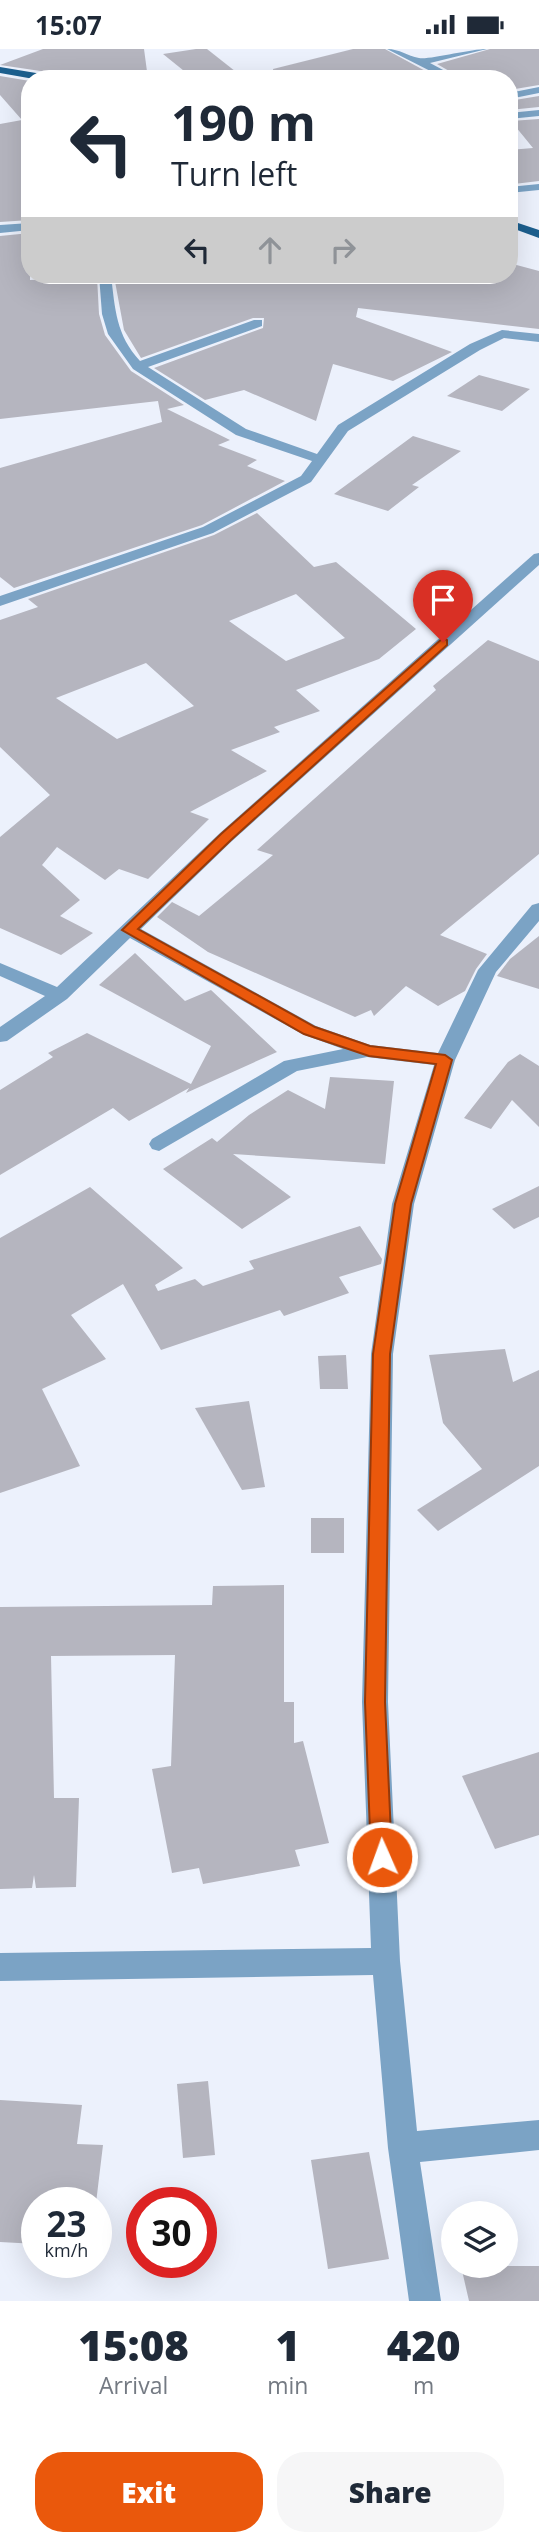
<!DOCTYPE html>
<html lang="en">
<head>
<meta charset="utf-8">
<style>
	:root { --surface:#fff; --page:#f6f6f7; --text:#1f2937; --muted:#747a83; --accent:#ea580c }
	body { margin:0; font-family:"Open Sans",sans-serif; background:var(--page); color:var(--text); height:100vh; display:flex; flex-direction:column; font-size:26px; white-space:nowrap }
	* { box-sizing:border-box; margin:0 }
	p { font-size:23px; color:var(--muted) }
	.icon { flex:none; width:38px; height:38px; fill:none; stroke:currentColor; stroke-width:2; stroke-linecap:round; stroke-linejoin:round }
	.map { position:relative; height:2252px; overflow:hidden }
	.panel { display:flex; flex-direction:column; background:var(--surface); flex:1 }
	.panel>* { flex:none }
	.banner { position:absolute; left:21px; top:21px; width:497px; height:214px; border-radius:28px; box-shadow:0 7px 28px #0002; background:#fff; color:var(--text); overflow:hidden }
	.tools { position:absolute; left:441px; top:2152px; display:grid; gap:14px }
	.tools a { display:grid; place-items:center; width:77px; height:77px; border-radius:50%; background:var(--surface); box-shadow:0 7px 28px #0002; font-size:35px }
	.speed { position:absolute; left:21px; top:2138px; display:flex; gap:14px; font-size:35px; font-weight:700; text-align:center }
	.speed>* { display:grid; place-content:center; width:91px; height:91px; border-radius:50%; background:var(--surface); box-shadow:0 7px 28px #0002; line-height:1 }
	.speed small { font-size:18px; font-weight:400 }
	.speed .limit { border:10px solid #d22; background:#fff; color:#111 }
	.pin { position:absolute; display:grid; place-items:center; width:60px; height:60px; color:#fff; margin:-72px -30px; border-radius:50% 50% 50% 0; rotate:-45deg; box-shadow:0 0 7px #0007 }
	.pin .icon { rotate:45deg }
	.me { position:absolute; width:77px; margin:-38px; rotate:358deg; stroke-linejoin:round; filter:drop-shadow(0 0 5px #0008) }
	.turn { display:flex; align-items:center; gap:24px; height:147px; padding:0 35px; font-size:32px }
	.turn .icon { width:91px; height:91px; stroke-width:2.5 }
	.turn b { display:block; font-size:49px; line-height:60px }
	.lanes { display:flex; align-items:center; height:66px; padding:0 35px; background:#0003; justify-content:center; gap:35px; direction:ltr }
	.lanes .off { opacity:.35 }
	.eta { display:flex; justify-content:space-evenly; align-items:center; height:119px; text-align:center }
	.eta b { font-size:42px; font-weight:800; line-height:49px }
	.button { display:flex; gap:14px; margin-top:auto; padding:14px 35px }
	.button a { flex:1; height:80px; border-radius:28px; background:var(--accent); color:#fff; font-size:28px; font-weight:800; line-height:80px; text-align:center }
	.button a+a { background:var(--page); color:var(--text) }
	.status { display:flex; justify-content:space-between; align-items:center; height:49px; padding:0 35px; background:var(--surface); direction:ltr }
	.status svg { height:19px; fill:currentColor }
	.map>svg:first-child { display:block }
	.building { fill:#b5b5bf; fill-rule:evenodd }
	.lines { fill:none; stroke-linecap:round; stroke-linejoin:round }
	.minor { fill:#7ba3c5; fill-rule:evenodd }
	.major { fill:#1c5f8e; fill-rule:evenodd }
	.route { fill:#ea580c; stroke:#983908; stroke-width:2 }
</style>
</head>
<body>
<div class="status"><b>15:07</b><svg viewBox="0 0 49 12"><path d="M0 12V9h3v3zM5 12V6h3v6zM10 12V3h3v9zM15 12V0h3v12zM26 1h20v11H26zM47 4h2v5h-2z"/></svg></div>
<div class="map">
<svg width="539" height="2252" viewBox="0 0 539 2252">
	<rect width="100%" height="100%" fill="#ecf1fc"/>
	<g class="building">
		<polygon points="43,0 144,0 148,30 62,30 54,24 0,16"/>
		<polygon points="196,0 207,0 245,30 194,30 163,5"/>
		<polygon points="353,0 385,0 440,30 274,30 273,20"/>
		<polygon points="490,0 539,0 539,36 509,41 509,30 463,30 437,15"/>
		<polygon points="0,27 30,32 30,171 0,173 0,75 22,71 0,46"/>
		<polygon points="539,47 539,58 509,61 509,52"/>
		<polygon points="539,70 539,132 514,135 509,130 509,101 533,99 511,72"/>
		<polygon points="30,184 30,231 97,228 99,265 105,286 131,322 184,356 167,360 230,391 218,396 257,411 247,417 285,432 202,476 14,539 0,528 0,419 162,373 158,352 0,370 0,187"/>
		<polygon points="509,214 539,222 539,280 358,259 356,268 452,303 393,332 333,315 316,372 244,341 205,351 154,319 263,279 264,269 253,269 141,309 124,281 114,227 509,226"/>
		<polygon points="479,326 530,340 502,362 447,347"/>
		<polygon points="413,387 461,402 412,436 419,438 388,462 334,445"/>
		<path d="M257 464 314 518 336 513 416 580 379 610 296 641 320 662 274 678 280 683 231 701 267 722 190 763 209 770 148 830 119 820 105 831 57 798 42 816 80 851 60 867 93 884 61 906 0 879V788L50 746 0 698V571L38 558 28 550 214 486ZM296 545 345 589 286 612 229 572ZM146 614 194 657 117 690 56 649Z"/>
		<polygon points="488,591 539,612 539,805 440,886 487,905 476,920 465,942 438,957 406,937 374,967 371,961 355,968 208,903 157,868 172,853 199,867 273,806 257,801 436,641 433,637"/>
		<polygon points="539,887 539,940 497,927 510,910"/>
		<polygon points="135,904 185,952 211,941 277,1003 186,1044 189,1039 129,1072 113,1059 0,1126 0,1041 53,1008 48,1004 87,984 191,1035 211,997 99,936"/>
		<polygon points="520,1005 539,1017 539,1078 512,1051 491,1080 464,1069 508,1013"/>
		<polygon points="330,1028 394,1032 385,1115 233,1105 291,1148 242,1180 163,1120 212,1089 217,1093 249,1066 288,1041 325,1060"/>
		<polygon points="539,1137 539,1168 514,1180 492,1160"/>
		<polygon points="90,1138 183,1219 155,1236 158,1242 195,1230 203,1237 254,1220 249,1212 360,1177 382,1210 381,1215 339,1228 349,1244 284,1267 280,1261 161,1301 123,1235 71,1266 106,1310 42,1340 80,1417 0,1444 0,1189"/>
		<polygon points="505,1300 513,1333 539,1321 539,1417 438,1482 417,1461 482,1420 443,1374 429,1306"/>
		<polygon points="346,1306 348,1340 320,1340 318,1307"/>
		<polygon points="249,1352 265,1438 242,1441 195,1359"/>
		<rect x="311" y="1469" width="33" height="35"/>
		<polygon points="284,1536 284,1653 294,1653 294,1694 303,1692 329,1794 295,1801 300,1817 203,1835 199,1819 172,1824 152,1720 171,1717 175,1606 51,1607 54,1749 79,1749 76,1838 36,1839 34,1826 32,1839 0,1840 0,1558 212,1556 213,1537"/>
		<polygon points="539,1703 539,1786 495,1800 462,1727"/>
		<polygon points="208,2032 215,2106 183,2109 177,2035"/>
		<polygon points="0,2051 82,2056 77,2095 103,2096 96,2154 37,2154 37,2195 0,2193"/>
		<polygon points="369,2103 389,2210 328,2220 311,2111"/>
		<polygon points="461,2217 539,2217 539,2252 469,2252"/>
	</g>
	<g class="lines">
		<g class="minor">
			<path d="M387 0C400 0 407 7 419 9 429 11 470 0 487 0L430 14 460 30H446Z"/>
			<polygon points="539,38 539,44 509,50 509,44"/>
			<polygon points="539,61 539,67 509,70 509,64"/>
			<polygon points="539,135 539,141 509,144 509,138"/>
			<polygon points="30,174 30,181 0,184 0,176"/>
			<path d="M99 226H111C115 260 116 286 140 312L254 271H262V277L148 318 246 380 317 405 338 376 470 295 502 281 539 285V293L504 289 480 301 348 382 311 433 213 484 0 557V547L203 478 301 427 312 412 236 386 133 320 108 285 102 265Z"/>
			<polygon points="539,504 539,516 232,792 141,880 316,977 370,996 438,1004 478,921 532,856 539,854 539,872 496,923 455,1011 414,1155 393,1305 388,1653 400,1912 417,2082 539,2071 539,2101 420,2113 441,2252 409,2252 388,2099 373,1926 0,1932 0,1904 371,1899 362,1653 371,1305 392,1155 434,1016 367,1008 297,1022 159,1102 152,1100 149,1095 152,1090 284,1012 343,1000 302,985 130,889 67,950 7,992 0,993 0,978 45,947 0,927 0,914 57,938 220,784 534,505"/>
		</g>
		<g class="major">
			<polygon points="0,18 54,27 59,30 34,30 0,24"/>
			<polygon points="509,171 539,181 539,189 509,178"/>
		</g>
	</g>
	<polygon class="route" points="443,589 447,591 447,596 231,791 138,880 315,978 370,997 445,1006 452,1011 411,1155 390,1305 385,1653 392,1808 389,1815 382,1818 374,1815 371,1808 365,1653 373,1305 395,1155 436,1015 369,1007 304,985 122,881 221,785"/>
</svg>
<div class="tools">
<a><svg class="icon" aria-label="layers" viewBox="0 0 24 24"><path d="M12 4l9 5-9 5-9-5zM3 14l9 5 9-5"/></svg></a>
</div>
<div class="speed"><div>23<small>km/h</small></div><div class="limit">30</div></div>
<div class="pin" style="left:443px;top:593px;background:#d93025"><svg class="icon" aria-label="arrive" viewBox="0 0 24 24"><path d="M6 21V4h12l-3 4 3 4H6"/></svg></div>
<svg class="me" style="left:382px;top:1808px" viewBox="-20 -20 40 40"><circle r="17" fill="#ea580c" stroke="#fff" stroke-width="3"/><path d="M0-11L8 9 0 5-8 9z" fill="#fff"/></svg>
<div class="banner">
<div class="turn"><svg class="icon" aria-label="left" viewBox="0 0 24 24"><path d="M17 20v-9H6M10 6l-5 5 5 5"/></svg><div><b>190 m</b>Turn left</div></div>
<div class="lanes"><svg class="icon" aria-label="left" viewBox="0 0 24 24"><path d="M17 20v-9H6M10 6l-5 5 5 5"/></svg><svg class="icon off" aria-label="ahead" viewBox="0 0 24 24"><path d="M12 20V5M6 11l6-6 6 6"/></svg><svg class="icon off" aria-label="right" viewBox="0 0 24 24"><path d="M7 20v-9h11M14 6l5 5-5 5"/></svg></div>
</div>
</div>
<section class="panel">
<div class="eta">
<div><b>15:08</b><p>Arrival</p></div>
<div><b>1</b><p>min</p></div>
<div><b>420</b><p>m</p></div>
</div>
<div class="button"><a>Exit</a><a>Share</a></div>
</section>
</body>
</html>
